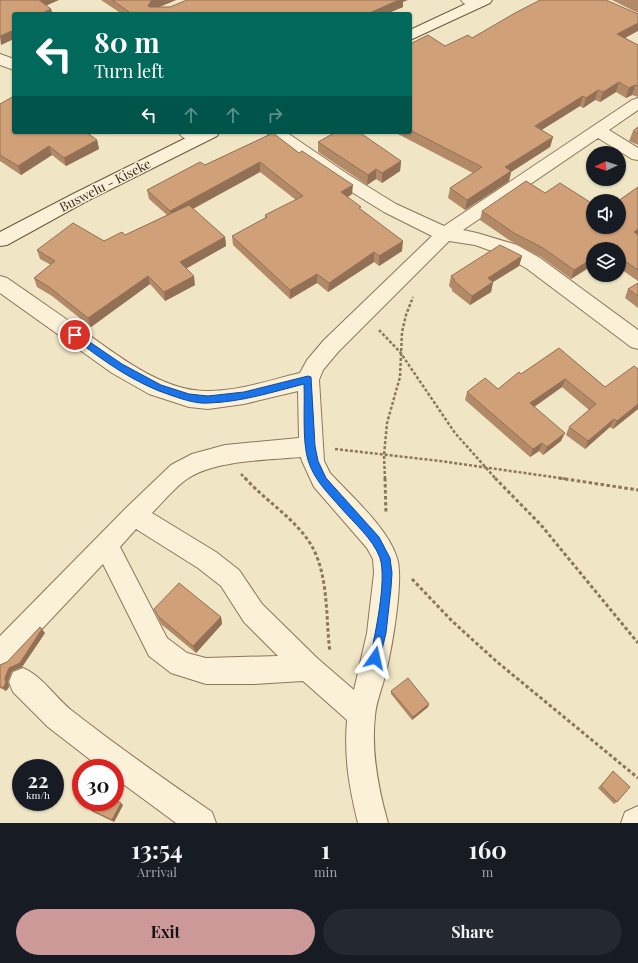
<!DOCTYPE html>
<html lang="en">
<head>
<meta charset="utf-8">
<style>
	:root { --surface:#171b24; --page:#242831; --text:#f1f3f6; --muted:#9ea1a6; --accent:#cc9898 }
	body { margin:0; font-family:"Playfair Display",serif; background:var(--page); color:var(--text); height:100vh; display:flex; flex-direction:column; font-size:15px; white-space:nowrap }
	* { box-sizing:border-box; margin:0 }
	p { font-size:13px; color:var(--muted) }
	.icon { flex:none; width:22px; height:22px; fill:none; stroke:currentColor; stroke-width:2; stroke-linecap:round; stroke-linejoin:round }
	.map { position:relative; height:823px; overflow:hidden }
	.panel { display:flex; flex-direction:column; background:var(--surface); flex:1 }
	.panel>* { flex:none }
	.top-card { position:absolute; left:12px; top:12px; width:400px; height:122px; border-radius:4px; box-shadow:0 1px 3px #0004; background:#00695c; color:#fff; overflow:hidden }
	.needle { width:26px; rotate:266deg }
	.buttons { position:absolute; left:586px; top:146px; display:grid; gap:8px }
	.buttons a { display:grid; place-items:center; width:40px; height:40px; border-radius:50%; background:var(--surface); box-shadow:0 1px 3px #0004; font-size:20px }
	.speed { position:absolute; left:12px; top:759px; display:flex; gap:8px; font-size:20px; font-weight:700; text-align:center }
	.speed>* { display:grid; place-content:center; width:52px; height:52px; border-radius:50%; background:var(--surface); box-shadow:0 1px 3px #0004; line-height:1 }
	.speed small { font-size:10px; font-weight:400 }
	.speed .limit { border:6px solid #d22; background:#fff; color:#111 }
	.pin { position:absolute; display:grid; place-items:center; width:34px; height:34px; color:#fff; margin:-17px; border:2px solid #fff; border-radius:50%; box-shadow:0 1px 4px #0007 }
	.me { position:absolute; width:44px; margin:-22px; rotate:11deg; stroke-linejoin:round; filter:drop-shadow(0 0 3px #0008) }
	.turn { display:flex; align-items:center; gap:14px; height:84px; padding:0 16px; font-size:18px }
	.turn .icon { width:52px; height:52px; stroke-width:2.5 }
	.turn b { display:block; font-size:28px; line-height:34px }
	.lanes { display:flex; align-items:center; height:38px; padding:0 16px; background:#0003; justify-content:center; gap:20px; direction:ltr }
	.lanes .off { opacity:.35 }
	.eta { display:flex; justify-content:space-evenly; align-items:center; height:68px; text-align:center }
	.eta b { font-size:24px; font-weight:700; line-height:28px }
	.action { display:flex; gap:8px; margin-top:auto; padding:8px 16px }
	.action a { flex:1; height:46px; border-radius:24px; background:var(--accent); color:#111; font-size:16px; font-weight:700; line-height:46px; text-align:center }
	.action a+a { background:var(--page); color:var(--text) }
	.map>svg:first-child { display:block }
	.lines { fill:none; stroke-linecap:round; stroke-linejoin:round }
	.minor-casing { stroke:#8d765a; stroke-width:2 }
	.secondary-casing { stroke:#6e573d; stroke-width:2 }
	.path-far1 { stroke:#8d765a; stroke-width:2.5; stroke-dasharray:3 2; stroke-linecap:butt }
	.path { stroke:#8d765a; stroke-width:3; stroke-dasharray:3.5 2.5; stroke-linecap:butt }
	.minor { fill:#fbf1d9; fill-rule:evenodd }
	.secondary { fill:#fbf1d9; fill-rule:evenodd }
	.wall { fill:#b38a68 }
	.shaded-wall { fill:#927055 }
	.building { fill:#d0a079; stroke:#927055 }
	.route { fill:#1a73e8; stroke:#114b97 }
	.labels { text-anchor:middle; stroke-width:3; stroke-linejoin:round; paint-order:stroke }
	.street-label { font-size:13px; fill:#3c2d1e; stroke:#f7eed5 }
</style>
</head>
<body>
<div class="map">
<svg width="638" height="823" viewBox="0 0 638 823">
	<rect width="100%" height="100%" fill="#f0e5c5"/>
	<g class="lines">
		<defs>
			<g id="minor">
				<path d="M461 0H479L483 4 481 7C474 9 465 6 461 0Z"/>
				<polygon points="0,54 14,59 14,70 0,65"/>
				<path d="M638 98V110L609 130 638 148V160L632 159 598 138 463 230 477 233 517 245 540 258 638 330V349L631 347 526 268 503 255 475 245 449 241 338 352 323 370 319 380 324 461 330 473C351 496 388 528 397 558 404 579 392 648 386 672 383 686 376 701 375 716 371 752 378 788 388 823H358C349 787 344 757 347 720L303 681 254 684H206L171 673 149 656 103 564 9 664 0 668V636L126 508 171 465 192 454 225 445 299 438 298 391 244 404 208 409 189 407 149 394 112 373 0 293V276L7 278C32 295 57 313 82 330 117 355 163 392 208 391 239 391 270 380 300 373L307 360 324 340 432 236 384 212 337 183 269 136 267 132H286L349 175 396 204 444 226 632 100ZM301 457 302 461 314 487 367 548 373 559 374 573 367 633 354 690 317 658 262 604 239 570 216 552 152 513C163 502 174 488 187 479 214 460 268 460 301 457ZM136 529 198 568 221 586 244 622 278 656 206 658 187 653 167 638 120 547Z"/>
				<path d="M178 132C188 132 201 129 207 138L205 142C196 144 183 140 178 132Z"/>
				<path d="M23 668C43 677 55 697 71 710 117 746 164 779 212 812L216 823H176L115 778V768H101L48 727 13 692 9 682 13 672Z"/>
				<polygon points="638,806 638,823 621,823 625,812"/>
			</g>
			<g id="secondary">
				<polygon points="474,0 492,0 490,3 410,40 410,30"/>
				<polygon points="198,132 219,132 217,136 85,202 7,245 0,246 0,232 73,194"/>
			</g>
		</defs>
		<use href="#minor" class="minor-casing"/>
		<use href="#secondary" class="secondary-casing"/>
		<g class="path-far1">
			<polyline points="379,330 400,352 455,433 496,479"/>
			<polyline points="335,449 440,461 567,479"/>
			<polyline points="241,474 246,479"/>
			<polyline points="385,479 384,455 387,423 400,377 402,332 406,315 413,297"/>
		</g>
		<g class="path">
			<path d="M245 478C264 499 288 514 305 536 330 567 325 615 330 652"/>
			<polyline points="385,478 386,514"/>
			<polyline points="495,478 541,525 638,643"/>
			<polyline points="559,478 638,490"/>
			<polyline points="412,579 452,621 496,661 638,778"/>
		</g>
		<use href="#minor" class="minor"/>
		<use href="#secondary" class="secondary"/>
	</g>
	<g class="wall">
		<polygon points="101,0 176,0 159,7 403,2 403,7 386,14 122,14"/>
		<polygon points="612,0 638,0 638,13"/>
		<polygon points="472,38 625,38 638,45 638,97 632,95 626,98 616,92 600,102 595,100 583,108 580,106 541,130 553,137 550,147 511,172 509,181 465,210 448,198 450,188 473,173 394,132 410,132 410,44 445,46"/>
		<polygon points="0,104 97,140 99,149 66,166 52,155 21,175 0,161"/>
		<polygon points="638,127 638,145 629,141 633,131"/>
		<polygon points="273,133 352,194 348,197 402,251 379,266 374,262 328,292 317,283 290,299 233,245 232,236 265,218 265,215 296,200 260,172 193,209 225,237 226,246 186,268 195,285 165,301 150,284 91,327 52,296 37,287 34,278 51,265 40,259 37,250 104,241 125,235 167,215 149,199 147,190 205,165"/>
		<polygon points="318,142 401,161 400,171 382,183 376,179 367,185 318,152"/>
		<polygon points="638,187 638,281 619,268 619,249 593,249 593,265 571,279 541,257 512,242 480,220 482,211 593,227"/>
		<polygon points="522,256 519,266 493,282 491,292 470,305 452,291 452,289 449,286 451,276"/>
		<polygon points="638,283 638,308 625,298 628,289"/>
		<polygon points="559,348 605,387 638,369 638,409 613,429 610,427 585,449 566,435 569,427 589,410 562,387 534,407 561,441 543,455 539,451 530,457 465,400 467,392 498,389 521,374"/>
		<polygon points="154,609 221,617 222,624 196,653 161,624"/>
		<polygon points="45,633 22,667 12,671 8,681 9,687 6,691 0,688 0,665 7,662"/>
		<polygon points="391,691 429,704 428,707 412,720 391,694"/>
		<polygon points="613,771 617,802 614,804 598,788 611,774"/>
		<polygon points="123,805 114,822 93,812 91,810"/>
	</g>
	<g class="shaded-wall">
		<polygon points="39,0 59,0 41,8"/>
		<polygon points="154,0 176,0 152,10 148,6 151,1"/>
		<polygon points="399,0 408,0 403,2 403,7 386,14 367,14"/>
		<polygon points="51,9 53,14 40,14"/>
		<polygon points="638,23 638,31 614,44 617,34"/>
		<polygon points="14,30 14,39 1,45 0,36"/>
		<polygon points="619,82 616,92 600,102 603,92"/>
		<polygon points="635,85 632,95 626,98 629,88"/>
		<polygon points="598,90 595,100 583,108 586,98"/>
		<polygon points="583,96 580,106 532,136 535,126"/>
		<polygon points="553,137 550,147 511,172 509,181 465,210 467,200 505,167"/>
		<polygon points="97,140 99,149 66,166 64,158"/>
		<polygon points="49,146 52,155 21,175 18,166"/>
		<polygon points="401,161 400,171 382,183 382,173"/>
		<polygon points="260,162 260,172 172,220 170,211"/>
		<polygon points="376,169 376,179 367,185 368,175"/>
		<polygon points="353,185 352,194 341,201 341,192"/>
		<polygon points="638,229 638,235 634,232"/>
		<polygon points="225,237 226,246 182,271 180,262"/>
		<polygon points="403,241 402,251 379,266 379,256"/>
		<polygon points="374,252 374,262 328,292 329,283"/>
		<polygon points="522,256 519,266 493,282 491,292 470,305 472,296 488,278"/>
		<polygon points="593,258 593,265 571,279 574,270"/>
		<polygon points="317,274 317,283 290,299 290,290"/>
		<polygon points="148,276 150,284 91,327 88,318"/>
		<polygon points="194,276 195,285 165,301 164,292"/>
		<polygon points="565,379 562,387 527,412 530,403"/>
		<polygon points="638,404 638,409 613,429 617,421"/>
		<polygon points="614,419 610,427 585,449 588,441"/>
		<polygon points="565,433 561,441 543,455 547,447"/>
		<polygon points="542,443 539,451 530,457 533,449"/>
		<polygon points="221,617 222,624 196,653 193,646"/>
		<polygon points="42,629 45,633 22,667 12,671 8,681 9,687 6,691 3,688 5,678 9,668"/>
		<polygon points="429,704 428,707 412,720 413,717"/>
		<polygon points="121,803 123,805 114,822 112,820"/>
	</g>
	<g class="building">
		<polygon points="0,0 39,0 51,9 40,14 14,14 14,30 0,36"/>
		<polygon points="112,0 154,0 151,1 148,6 150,7 170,7 187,0 399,0 367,14 132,14"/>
		<polygon points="540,0 606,0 638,14 638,23 617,34 638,45 638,86 635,85 629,88 619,82 603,92 598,90 586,98 583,96 535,126 553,137 505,167 511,171 467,200 450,188 482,167 410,130 410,44 428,35 445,46 468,35 472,38 515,13"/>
		<polygon points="14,96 14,132 86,132 97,140 64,158 49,146 18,166 0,155 0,104"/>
		<polygon points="638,127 638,134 633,131"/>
		<polygon points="336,132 359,132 401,161 382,173 376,169 368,175 318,142"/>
		<polygon points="273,133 299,153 302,151 353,185 341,192 361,207 359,208 403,241 379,256 374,252 329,283 317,274 290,290 232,236 267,217 265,215 303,196 260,162 170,211 147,190 200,162 205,165"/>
		<polygon points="526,181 545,193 560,183 593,204 593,227 619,227 619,201 618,201 638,187 638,229 634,232 638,235 638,270 619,257 619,249 593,249 593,258 574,270 543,248 514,233 482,211"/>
		<polygon points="189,205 225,237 180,262 194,276 164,292 148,276 88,318 49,287 34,278 55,261 37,250 73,223 104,241 122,232 125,235"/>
		<polygon points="500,245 522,256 488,278 493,282 472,296 454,281 455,280 451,276"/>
		<polygon points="638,283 638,296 628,289"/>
		<polygon points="559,348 605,387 634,366 638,369 638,404 617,421 614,419 588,441 569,427 596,404 565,379 530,403 565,433 547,447 542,443 533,449 467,392 485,378 498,389 519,372 521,374"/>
		<polygon points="179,583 221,617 193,646 158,616 154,609"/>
		<polygon points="40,627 42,629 20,663 9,668 5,678 6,683 3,688 0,686 0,665 7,662"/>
		<polygon points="408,678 429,704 413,717 391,691"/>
		<polygon points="613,771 630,787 617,802 601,786"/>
		<polygon points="115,800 121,803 112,820 91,810 95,802 115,802"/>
	</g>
	<path class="route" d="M75 332 122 364 161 385 189 394 208 396 244 392 308 376 311 377 315 446 318 461 326 478 379 537 390 558 392 573 391 588 386 633 379 662 375 664 372 662 370 658C375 635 387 580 380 558 373 539 354 523 341 508 328 493 314 480 308 460 302 440 305 406 304 384 273 392 241 402 209 403 197 404 185 400 173 396 135 384 104 361 72 337L70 335Z"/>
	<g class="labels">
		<g class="street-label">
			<text transform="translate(105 185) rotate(-27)" y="5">Buswelu - Kiseke</text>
		</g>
	</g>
</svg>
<div class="buttons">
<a><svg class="needle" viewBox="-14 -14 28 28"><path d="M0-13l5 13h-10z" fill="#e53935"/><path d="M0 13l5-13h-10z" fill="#9ea1a6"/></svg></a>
<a><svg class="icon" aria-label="sound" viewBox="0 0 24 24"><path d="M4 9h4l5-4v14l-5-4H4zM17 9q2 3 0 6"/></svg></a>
<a><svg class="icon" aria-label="layers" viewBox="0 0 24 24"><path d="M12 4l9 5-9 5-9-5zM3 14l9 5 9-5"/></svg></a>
</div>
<div class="speed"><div>22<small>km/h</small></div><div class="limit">30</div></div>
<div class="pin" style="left:75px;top:335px;background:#d93025"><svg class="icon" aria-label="arrive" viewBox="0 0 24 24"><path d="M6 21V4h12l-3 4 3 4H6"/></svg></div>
<svg class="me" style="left:375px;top:658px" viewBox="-20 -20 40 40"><path d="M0-17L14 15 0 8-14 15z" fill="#1a73e8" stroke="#fff" stroke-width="4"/></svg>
<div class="top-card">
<div class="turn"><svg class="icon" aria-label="left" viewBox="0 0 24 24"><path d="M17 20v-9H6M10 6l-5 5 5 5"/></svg><div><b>80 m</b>Turn left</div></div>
<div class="lanes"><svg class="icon" aria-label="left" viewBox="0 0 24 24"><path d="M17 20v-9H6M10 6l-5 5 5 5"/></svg><svg class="icon off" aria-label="ahead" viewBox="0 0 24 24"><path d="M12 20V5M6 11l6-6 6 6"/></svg><svg class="icon off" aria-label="ahead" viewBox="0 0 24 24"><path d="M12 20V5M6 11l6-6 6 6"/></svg><svg class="icon off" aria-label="right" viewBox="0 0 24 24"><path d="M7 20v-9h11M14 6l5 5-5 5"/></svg></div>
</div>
</div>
<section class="panel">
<div class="eta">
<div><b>13:54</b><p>Arrival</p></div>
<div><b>1</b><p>min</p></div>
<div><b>160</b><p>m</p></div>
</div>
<div class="action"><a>Exit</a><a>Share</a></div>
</section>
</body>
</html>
